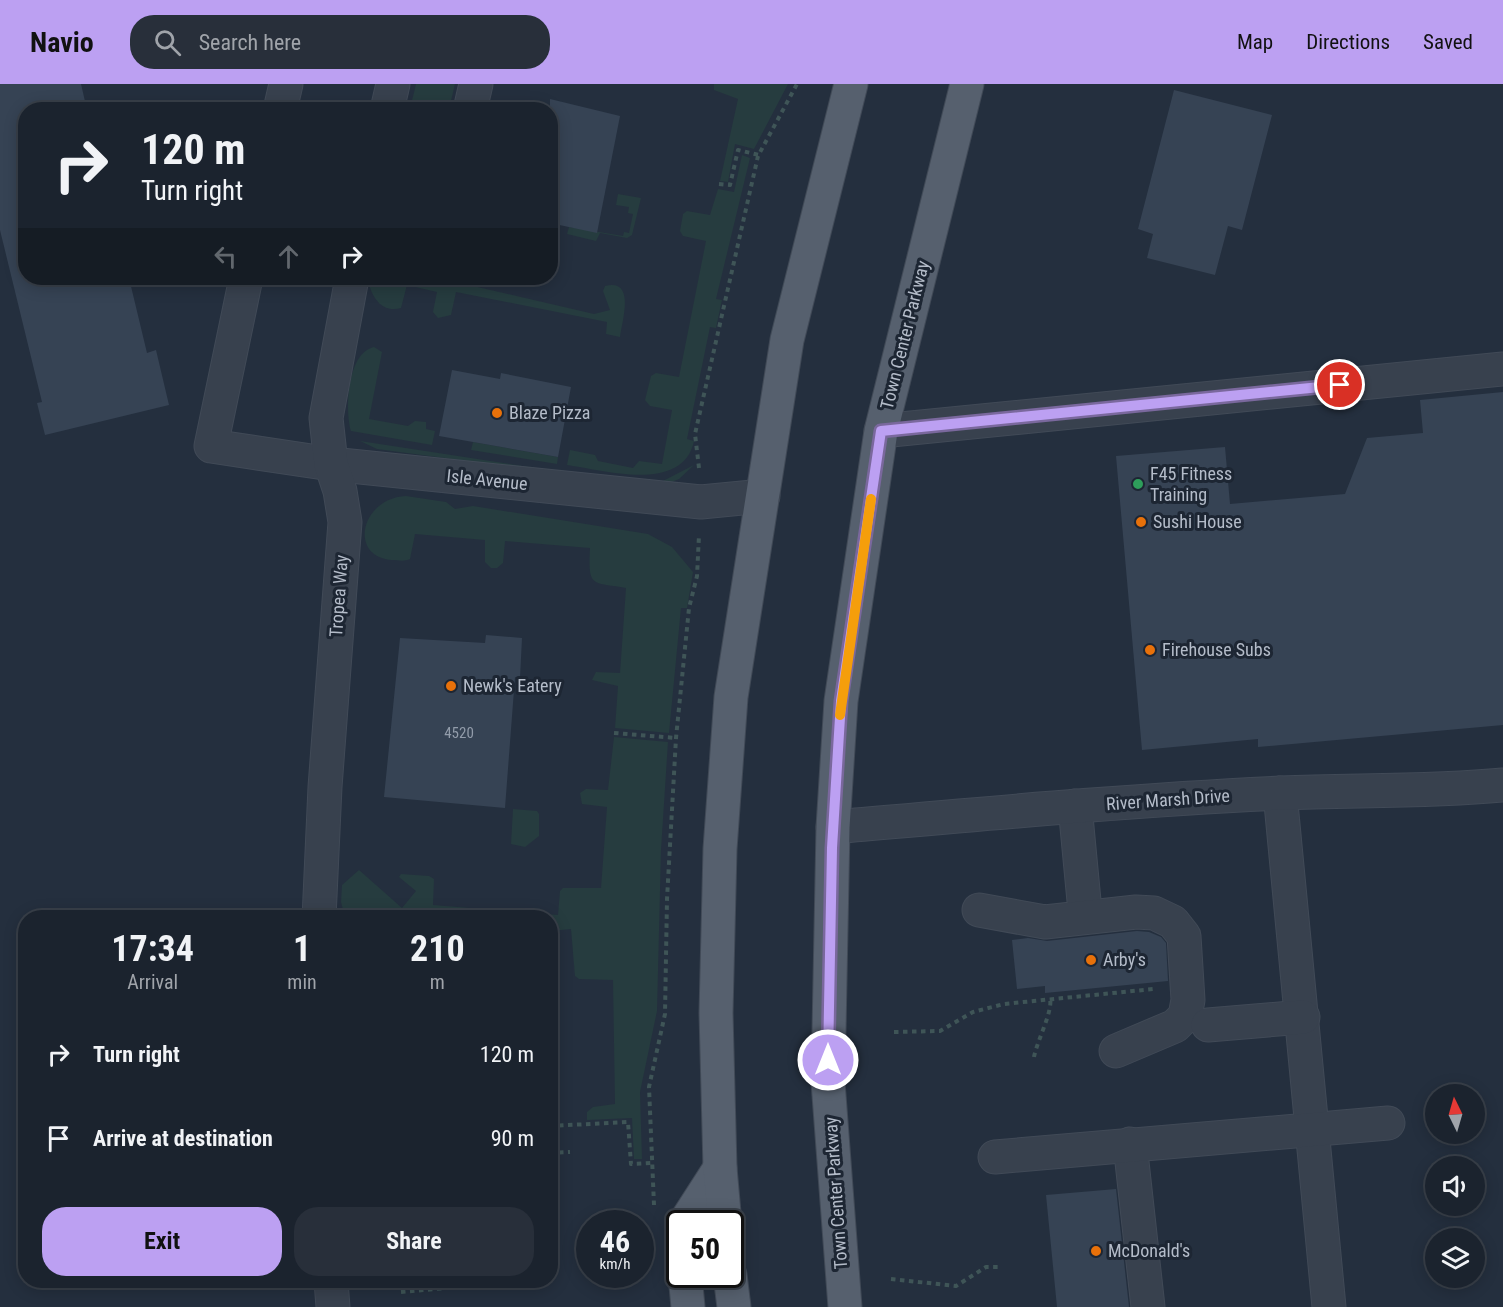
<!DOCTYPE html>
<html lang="en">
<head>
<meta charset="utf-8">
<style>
	:root { --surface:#1b232e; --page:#282f3a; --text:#f1f3f6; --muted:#a0a4aa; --line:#39404a; --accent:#bca0f2 }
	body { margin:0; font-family:"Roboto Condensed",sans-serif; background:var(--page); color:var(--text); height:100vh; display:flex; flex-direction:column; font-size:22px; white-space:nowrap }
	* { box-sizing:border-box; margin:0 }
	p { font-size:20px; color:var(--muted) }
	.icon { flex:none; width:33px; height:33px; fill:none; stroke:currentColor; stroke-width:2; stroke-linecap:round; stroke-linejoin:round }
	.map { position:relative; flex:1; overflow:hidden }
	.sheet { position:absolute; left:18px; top:826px; width:540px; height:378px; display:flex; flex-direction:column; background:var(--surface); border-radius:24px; box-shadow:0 3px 15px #0003,0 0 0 2px var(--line) }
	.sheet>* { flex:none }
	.guide { position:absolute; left:18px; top:18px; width:540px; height:183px; border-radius:24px; box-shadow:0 3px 15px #0003,0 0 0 2px var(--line); background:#1b232e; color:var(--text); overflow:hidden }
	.needle { width:39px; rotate:355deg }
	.tools { position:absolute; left:1425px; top:1000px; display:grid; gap:12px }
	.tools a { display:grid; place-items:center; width:60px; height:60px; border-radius:50%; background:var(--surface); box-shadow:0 3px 15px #0003,0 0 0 2px var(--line); font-size:30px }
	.speed { position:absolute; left:576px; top:1126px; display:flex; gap:12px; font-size:30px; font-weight:700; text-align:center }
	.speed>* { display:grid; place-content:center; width:78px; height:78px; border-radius:50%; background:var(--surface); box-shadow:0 3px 15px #0003,0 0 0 2px var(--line); line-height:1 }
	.speed small { font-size:15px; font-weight:400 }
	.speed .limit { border:3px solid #111; border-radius:9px; background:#fff; color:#111 }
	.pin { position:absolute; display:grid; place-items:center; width:51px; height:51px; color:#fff; margin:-26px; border:3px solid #fff; border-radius:50%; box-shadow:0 2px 6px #0007 }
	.me { position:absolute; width:66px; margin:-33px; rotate:0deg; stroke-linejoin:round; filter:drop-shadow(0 0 4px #0008) }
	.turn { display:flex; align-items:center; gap:21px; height:126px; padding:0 24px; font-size:27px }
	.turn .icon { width:78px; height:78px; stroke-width:2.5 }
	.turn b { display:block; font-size:42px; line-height:51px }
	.lanes { display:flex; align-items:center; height:57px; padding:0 24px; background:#0003; justify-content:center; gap:30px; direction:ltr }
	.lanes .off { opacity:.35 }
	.eta { display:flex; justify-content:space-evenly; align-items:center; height:102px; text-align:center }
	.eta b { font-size:36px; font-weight:700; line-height:42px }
	.cta { display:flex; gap:12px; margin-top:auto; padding:12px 24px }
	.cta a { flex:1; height:69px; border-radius:24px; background:var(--accent); color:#111; font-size:24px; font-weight:700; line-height:69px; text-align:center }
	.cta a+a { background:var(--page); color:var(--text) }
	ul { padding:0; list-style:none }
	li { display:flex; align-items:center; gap:18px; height:84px; padding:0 24px }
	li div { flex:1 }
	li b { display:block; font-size:22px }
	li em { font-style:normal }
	header { display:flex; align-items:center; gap:36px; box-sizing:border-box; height:84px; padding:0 30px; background:var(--accent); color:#111 }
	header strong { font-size:28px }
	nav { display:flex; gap:33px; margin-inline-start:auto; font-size:21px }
	.search { width:420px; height:54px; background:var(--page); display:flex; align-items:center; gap:15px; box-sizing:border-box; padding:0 21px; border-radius:24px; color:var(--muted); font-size:22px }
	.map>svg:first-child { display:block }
	.green { fill:#263c3f }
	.building { fill:#364354 }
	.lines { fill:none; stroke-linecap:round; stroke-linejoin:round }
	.minor-casing { stroke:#414a57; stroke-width:35 }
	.major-casing { stroke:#414a57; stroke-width:35 }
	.path { stroke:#3f5557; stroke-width:4; stroke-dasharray:4.5 4.5; stroke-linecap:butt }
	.minor { stroke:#38414e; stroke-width:33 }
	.major { stroke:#56606e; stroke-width:33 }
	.route-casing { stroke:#7a689d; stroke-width:15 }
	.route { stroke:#bca0f2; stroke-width:10 }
	.slow { stroke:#f59e0b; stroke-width:10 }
	.food-dot { fill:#e8710a; stroke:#1d2633; stroke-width:2 }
	.leisure-dot { fill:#2e9e5b; stroke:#1d2633; stroke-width:2 }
	.labels { text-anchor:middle; stroke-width:6; stroke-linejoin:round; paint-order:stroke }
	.number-label { font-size:15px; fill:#929caa }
	.street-label { font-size:18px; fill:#b4bcc9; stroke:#1d2633 }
	.poi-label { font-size:18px; fill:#b4bcc9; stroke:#1d2633; text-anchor:start }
</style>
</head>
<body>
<header>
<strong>Navio</strong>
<div class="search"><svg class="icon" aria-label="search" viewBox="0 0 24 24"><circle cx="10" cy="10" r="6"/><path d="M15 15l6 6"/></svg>Search here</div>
<nav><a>Map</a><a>Directions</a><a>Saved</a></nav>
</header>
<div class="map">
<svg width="1503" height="1223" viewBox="0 0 1503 1223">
	<rect width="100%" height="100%" fill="#242f3e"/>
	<g class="green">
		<polygon points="416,0 455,0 449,25 410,25"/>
		<polygon points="714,0 788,0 754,65 735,60 728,98 720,97 738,15 714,6"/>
		<path d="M742 71 750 74 716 215 722 216 716 244 710 243 687 355 694 357C683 410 603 386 567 381L570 366 595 371 598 377 633 384 639 377 662 380 672 326 650 322 645 316 651 292 656 289 679 293 706 157 683 152 680 147 683 130 687 127 710 131 718 105 734 108Z"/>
		<polygon points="618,110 641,114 632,151 627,154 600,149 596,157 567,150 569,143 623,152 624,148 629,149 633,130 628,129 629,123 616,121"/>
		<path d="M373 194H454L456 198 594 230 610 226 603 207 605 202C636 194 622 237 620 253L606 250 607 238 456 208 451 231 438 234 433 228 437 208 407 201 401 224C383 229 374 216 369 201Z"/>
		<path d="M374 263 382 268 369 335 408 342 415 337 426 338V345L435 347 432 361 351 347C345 325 347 269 374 263Z"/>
		<polygon points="360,357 640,400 657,400 694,381 679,395 660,403 377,365"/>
		<polygon points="473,358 558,373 557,380 471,366"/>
		<path d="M406 412 446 418 455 425 473 422 648 450 672 463 693 488 687 524H681L669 649 615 644 618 602 592 596 596 588 620 589 626 504C591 498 588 504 590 464L505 457 503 479 497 484H491L485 478V456L415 450 410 475C404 478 398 476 391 476 348 472 361 414 406 412Z"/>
		<polygon points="614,653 668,658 661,766 657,927 640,1008 642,1075 634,1075 632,1034 587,1036 587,1028 593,1023 615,1020 613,896 579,895 575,892 571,845 551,847 550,834 345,834 341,818 342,801 359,786 402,824 416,807 399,793 401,790 429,792 434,795 433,821 558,831 560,807 563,804 601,804 607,723 582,720 580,709 586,705 608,706"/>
		<polygon points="513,725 537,727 539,730 539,752 525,763 511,760"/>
	</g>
	<g class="building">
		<polygon points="0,0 81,0 87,26 26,26 26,194 129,194 147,269 156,266 169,321 45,351 37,319 42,318 0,146"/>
		<polygon points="1174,6 1272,31 1242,146 1228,142 1215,191 1147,174 1153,150 1138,145"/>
		<polygon points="550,15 620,32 597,149 550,139"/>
		<polygon points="452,286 500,295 501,289 571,303 558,373 439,352"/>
		<polygon points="1503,308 1503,641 1258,663 1258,655 1142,666 1116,372 1225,363 1230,420 1345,410 1367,354 1423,349 1420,316"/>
		<polygon points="486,551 522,554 520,594 515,593 505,724 384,713 400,554 485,559"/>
		<polygon points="1137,847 1149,848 1161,853 1166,859 1168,897 1045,909 1045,902 1017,905 1012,856 1028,854 1047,857"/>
		<polygon points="1116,1105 1129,1223 1057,1223 1046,1111"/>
	</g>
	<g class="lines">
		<defs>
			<g id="minor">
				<polyline points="280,26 286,0"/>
				<polyline points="387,26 393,0"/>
				<polyline points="470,26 476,0"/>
				<polyline points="246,194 211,362 331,380 701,418 763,412"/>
				<polyline points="881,347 1503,285"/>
				<polyline points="1280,709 1329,1223"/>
				<polyline points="1075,722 1084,817"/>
				<path d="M833 743C982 730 1131 716 1281 709 1355 706 1429 708 1503 701"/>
				<polyline points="979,826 1045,838 1136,828 1154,829 1173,838 1184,852 1188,916 1185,932 1175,942 1116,967"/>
				<polyline points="319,834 325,703 345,438 340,407 331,380 326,334 352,194"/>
				<polyline points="1208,941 1303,933"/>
				<polyline points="1130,1060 1148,1223"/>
				<polyline points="995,1073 1388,1039"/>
				<polyline points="331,1197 333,1223"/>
			</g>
			<g id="major">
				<polyline points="684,1140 720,1084"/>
				<polyline points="725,1140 720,1084 716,929 720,765 731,613 787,256 851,0"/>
				<polyline points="685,1191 688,1223"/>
				<polyline points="730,1191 734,1223"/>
				<polyline points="845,1223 828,998 833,743 841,617 881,347 967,0"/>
			</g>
		</defs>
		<use href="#minor" class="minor-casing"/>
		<use href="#major" class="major-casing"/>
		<g class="path">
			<polyline points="719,100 730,101 738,66 759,71"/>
			<polyline points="699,384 695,350 758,72 797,0"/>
			<polyline points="614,649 676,654"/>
			<polyline points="894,948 940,947 973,928 1004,920 1153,905"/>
			<path d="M1034 973C1037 957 1053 927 1050 915"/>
			<polyline points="550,1042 628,1038 631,1080 652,1079"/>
			<polyline points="550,1069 570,1068"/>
			<polyline points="654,1121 649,1003 665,930 667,815 676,654 689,524 697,492 699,451"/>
			<polyline points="891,1195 956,1202 986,1183 1002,1183"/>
			<polyline points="401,1208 527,1197"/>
		</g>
		<use href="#minor" class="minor"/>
		<use href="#major" class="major"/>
	</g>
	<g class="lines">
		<defs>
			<polyline id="route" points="828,976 832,764 841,617 881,347 1340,301"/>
		</defs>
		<use href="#route" class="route-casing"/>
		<use href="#route" class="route"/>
		<polyline class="slow" points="840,631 871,415"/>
	</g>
	<g class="food-dot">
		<circle cx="497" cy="329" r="6"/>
		<circle cx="1141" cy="438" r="6"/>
		<circle cx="1150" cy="566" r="6"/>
		<circle cx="451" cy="602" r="6"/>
		<circle cx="1091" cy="876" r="6"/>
		<circle cx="1096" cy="1167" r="6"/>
	</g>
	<circle class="leisure-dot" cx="1138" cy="400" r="6"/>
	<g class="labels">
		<g class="number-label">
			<text x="459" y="654">4520</text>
		</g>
		<g class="street-label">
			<text transform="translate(905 251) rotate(-76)" y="6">Town Center Parkway</text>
			<text transform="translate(487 396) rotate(6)" y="6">Isle Avenue</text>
			<text transform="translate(339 512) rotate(-86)" y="6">Tropea Way</text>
			<text transform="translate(1168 716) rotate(-4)" y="6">River Marsh Drive</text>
			<text transform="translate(836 1109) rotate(-94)" y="6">Town Center Parkway</text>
		</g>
		<g class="poi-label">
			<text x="509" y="335">Blaze Pizza</text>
			<text x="1150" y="396">F45 Fitness<tspan x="1150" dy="21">Training</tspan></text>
			<text x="1153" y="444">Sushi House</text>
			<text x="1162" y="572">Firehouse Subs</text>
			<text x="463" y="608">Newk's Eatery</text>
			<text x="1103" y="882">Arby's</text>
			<text x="1108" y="1173">McDonald's</text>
		</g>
	</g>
</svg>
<div class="tools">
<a><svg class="needle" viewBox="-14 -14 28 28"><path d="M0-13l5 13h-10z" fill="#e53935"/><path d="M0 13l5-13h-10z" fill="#a0a4aa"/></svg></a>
<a><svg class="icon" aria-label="sound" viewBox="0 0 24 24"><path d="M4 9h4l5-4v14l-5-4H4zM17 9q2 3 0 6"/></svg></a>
<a><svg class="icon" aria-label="layers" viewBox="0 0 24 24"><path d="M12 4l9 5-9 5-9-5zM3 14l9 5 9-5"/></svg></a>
</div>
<div class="speed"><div>46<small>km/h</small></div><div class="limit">50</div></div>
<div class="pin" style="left:1340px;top:301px;background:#d93025"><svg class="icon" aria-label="arrive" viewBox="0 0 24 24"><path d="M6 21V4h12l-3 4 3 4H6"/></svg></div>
<svg class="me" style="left:828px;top:976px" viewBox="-20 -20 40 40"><circle r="17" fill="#bca0f2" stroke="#fff" stroke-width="3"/><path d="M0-11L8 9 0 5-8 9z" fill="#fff"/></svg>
<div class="guide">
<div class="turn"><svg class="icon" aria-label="right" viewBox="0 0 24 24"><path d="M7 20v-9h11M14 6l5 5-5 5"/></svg><div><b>120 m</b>Turn right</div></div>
<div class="lanes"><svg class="icon off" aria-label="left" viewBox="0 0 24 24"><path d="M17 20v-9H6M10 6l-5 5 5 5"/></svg><svg class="icon off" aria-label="ahead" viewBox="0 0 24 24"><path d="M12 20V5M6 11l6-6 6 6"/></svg><svg class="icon" aria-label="right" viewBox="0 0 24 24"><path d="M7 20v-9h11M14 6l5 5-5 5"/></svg></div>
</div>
<section class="sheet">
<div class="eta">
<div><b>17:34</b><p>Arrival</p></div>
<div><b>1</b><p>min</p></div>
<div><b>210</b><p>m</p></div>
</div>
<ul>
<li><svg class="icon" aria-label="right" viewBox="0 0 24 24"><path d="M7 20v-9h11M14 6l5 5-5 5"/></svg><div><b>Turn right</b></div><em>120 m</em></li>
<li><svg class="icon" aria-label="arrive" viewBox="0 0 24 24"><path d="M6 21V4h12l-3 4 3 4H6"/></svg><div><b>Arrive at destination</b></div><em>90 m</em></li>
</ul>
<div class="cta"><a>Exit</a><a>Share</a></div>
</section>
</div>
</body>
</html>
